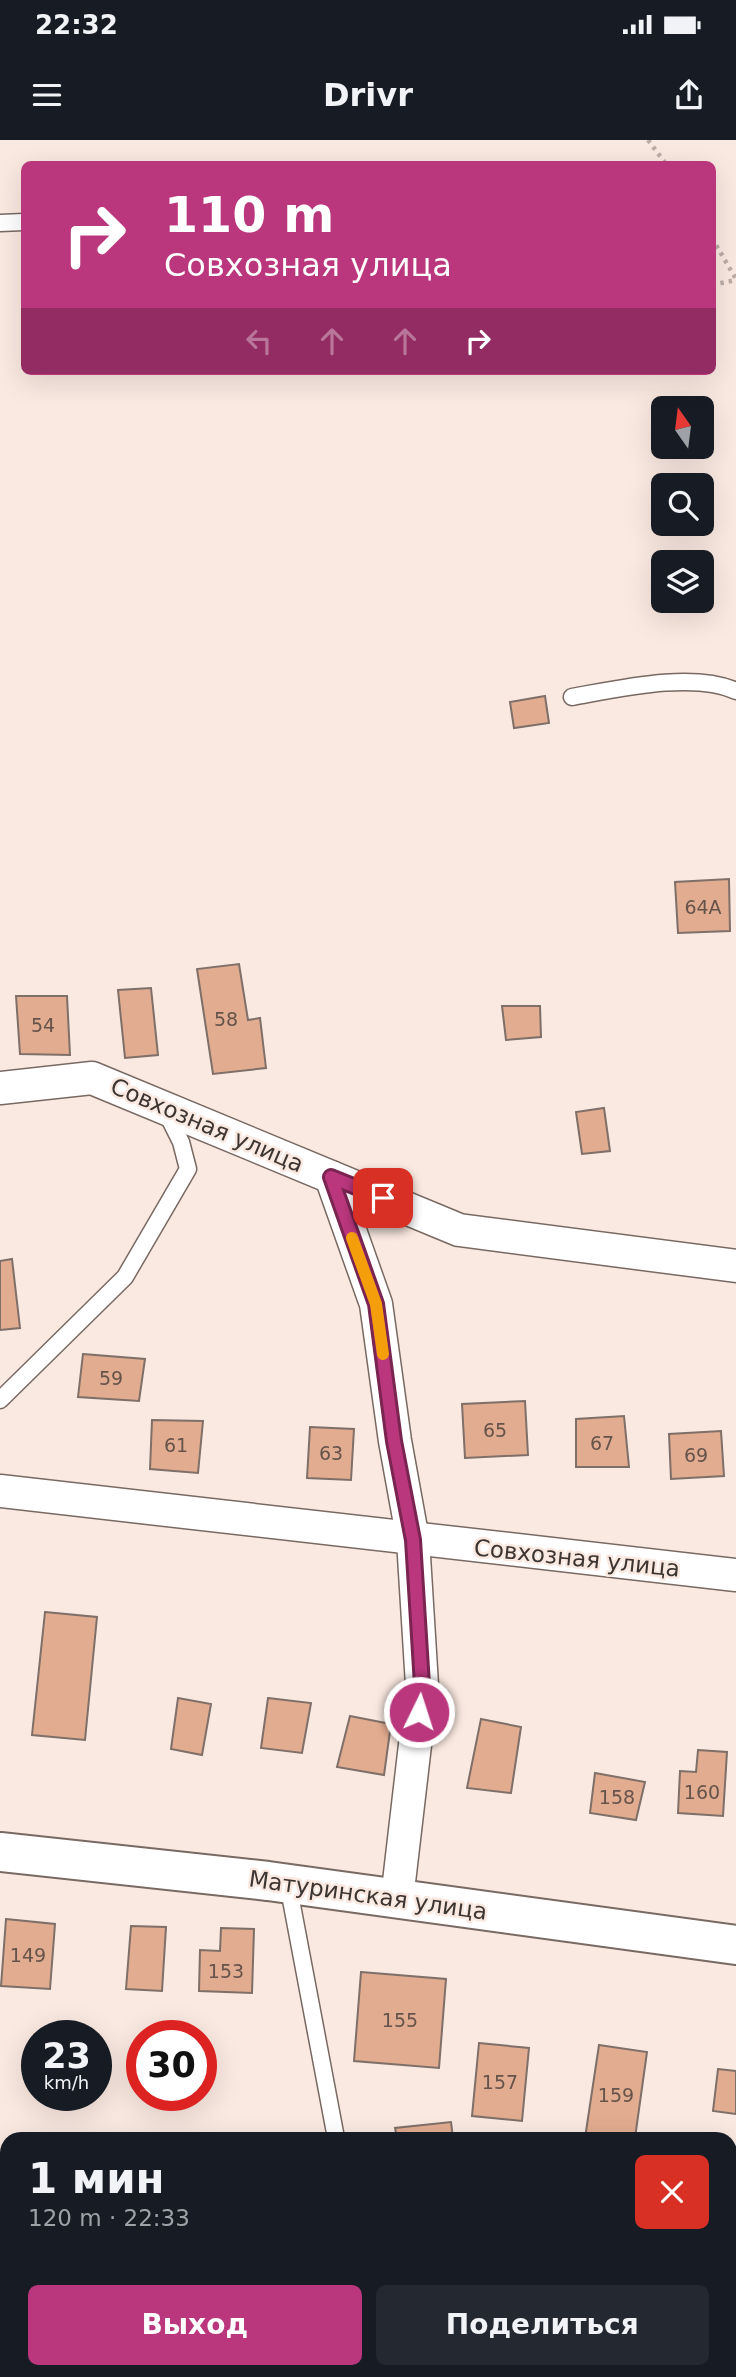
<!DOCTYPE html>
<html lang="ru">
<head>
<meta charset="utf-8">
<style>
	:root { --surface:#171b24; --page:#242831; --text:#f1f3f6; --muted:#9ea1a6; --accent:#ba377d }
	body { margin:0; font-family:"DejaVu Sans",sans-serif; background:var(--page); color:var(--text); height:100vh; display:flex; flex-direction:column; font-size:26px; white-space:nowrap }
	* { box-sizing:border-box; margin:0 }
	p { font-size:23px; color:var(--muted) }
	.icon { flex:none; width:38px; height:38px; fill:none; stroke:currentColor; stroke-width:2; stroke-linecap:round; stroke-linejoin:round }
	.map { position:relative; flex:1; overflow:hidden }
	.panel { position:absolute; left:0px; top:1992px; width:737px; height:247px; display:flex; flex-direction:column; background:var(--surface); border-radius:21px 21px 0 0; box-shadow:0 7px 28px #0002 }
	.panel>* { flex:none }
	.top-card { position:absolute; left:21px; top:21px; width:695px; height:214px; border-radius:10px; box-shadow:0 7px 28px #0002; background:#ba377d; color:#fff; overflow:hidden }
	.needle { width:46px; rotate:346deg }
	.buttons { position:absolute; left:651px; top:256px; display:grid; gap:14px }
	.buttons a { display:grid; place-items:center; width:63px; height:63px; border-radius:10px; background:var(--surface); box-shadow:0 7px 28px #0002; font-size:35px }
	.speed { position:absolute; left:21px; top:1880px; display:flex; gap:14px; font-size:35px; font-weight:700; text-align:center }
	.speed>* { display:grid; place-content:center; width:91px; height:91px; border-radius:50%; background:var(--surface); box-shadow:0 7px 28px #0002; line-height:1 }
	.speed small { font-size:18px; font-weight:400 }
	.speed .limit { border:10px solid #d22; background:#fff; color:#111 }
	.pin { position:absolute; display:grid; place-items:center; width:60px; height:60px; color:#fff; margin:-30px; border-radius:14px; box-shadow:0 4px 10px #0006 }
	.me { position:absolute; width:77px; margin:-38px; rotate:4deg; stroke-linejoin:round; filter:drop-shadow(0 0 5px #0008) }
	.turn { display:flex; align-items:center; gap:24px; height:147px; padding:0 28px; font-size:32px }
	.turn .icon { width:91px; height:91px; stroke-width:2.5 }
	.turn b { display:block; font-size:49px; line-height:60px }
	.lanes { display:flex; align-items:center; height:66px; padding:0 28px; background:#0003; justify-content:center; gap:35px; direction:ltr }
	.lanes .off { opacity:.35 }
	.round { display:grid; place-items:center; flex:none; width:74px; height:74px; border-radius:10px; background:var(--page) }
	.headline { display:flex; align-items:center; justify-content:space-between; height:119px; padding:0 28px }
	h1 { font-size:42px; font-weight:600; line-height:52px }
	.button { display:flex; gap:14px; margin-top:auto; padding:14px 28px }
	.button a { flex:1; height:80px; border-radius:10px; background:var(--accent); color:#fff; font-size:28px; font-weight:600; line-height:80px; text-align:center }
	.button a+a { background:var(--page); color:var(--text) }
	.status { display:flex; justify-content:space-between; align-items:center; height:49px; padding:0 35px; background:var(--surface); direction:ltr }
	.status svg { height:19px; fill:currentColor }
	header { display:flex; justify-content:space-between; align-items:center; height:91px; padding:0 28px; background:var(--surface); font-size:32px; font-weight:600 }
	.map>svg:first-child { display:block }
	.building { fill:#e2ac90; stroke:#7e6f68; stroke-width:2 }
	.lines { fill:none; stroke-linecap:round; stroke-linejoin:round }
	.service-casing { stroke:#786962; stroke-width:19 }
	.minor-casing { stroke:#786962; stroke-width:35 }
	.tertiary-casing { stroke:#786962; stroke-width:42 }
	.path { stroke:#bbada7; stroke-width:4.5; stroke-dasharray:3.5 5; stroke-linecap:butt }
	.service { stroke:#fff; stroke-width:16 }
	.minor { stroke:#fff; stroke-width:32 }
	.tertiary { stroke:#fff; stroke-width:38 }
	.route-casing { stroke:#792451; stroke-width:18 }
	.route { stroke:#ba377d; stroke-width:12 }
	.slow { stroke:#f59e0b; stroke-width:12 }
	.labels { text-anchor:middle; stroke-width:5; stroke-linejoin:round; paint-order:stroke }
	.number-label { font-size:19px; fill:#66534a }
	.street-label { font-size:23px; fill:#3c3532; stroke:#fae9e1 }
</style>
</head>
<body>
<div class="status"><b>22:32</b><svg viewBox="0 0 49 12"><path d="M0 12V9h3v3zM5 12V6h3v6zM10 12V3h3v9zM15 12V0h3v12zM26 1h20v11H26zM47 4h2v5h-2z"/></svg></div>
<header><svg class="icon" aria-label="menu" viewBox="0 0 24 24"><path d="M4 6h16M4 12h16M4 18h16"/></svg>Drivr<svg class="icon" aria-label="share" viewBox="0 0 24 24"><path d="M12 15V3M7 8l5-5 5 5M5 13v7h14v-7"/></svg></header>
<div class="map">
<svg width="736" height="2237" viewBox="0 0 736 2237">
	<rect width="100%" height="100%" fill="#fae9e1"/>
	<g class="building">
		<polygon points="545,556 549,583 514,588 510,562"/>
		<polygon points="729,739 730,791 678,793 675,742"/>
		<polygon points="239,824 248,880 260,878 266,928 213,934 197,829"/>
		<polygon points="151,848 158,915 125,918 118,850"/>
		<polygon points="16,856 67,856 70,915 20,914"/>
		<polygon points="502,866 540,866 541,897 506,900"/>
		<polygon points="604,968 610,1011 582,1014 576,972"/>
		<polygon points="12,1119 20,1188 0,1190 0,1121"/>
		<polygon points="83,1214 145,1219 139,1261 78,1257"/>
		<polygon points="525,1261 528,1315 465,1318 462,1264"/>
		<polygon points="624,1276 629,1327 576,1327 576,1279"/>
		<polygon points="152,1280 203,1281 198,1333 150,1329"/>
		<polygon points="310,1287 354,1289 351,1340 307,1338"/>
		<polygon points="721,1291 724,1336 671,1339 669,1294"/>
		<polygon points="45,1472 97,1477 85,1600 32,1595"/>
		<polygon points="178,1558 211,1564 202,1615 171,1609"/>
		<polygon points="268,1558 311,1563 302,1613 261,1608"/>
		<polygon points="350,1576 391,1584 384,1635 337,1627"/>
		<polygon points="481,1579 521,1587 511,1653 467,1648"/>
		<polygon points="698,1610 727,1612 723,1676 678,1673 680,1631 696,1632"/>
		<polygon points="595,1633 645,1642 636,1680 590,1673"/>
		<polygon points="6,1779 55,1784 50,1849 1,1846"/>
		<polygon points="131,1786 166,1787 162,1851 126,1849"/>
		<polygon points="221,1788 254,1789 252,1853 199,1851 200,1810 220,1811"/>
		<polygon points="361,1832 446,1839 439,1928 354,1921"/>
		<polygon points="479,1903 529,1908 522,1981 472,1976"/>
		<polygon points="599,1905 647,1912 635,1998 585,1998"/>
		<polygon points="718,1929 736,1931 736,1974 713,1971"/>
		<polygon points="451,1982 453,1998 397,1998 395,1988"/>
	</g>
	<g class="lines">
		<defs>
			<g id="service">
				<polyline points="0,83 24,82"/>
				<path d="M572 557C617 549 694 531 736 551"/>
				<polyline points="0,1260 125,1137 188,1029 181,1002 166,972"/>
				<polyline points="288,1744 336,1998"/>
				<polyline points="0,2078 7,2078"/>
			</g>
			<g id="minor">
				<polyline points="0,948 92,938 459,1090 736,1126"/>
				<polyline points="331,1037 376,1164 395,1301 413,1400 422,1545 397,1759"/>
				<polyline points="0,1351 736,1435"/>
			</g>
			<polyline id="tertiary" points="0,1712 268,1741 736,1805"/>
		</defs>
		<use href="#service" class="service-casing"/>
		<use href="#minor" class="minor-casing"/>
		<use href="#tertiary" class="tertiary-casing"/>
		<g class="path">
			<polyline points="648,0 666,24"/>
			<polyline points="712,98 736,139"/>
			<polyline points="712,145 736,140"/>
		</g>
		<use href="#service" class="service"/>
		<use href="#minor" class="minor"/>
		<use href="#tertiary" class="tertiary"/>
	</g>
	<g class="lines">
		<defs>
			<polyline id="route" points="383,1058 331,1037 376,1164 394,1301 413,1400 422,1545 419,1572"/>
		</defs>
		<use href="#route" class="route-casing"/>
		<use href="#route" class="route"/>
		<polyline class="slow" points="352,1098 376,1164 383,1214"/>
	</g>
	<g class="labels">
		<g class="number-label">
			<text x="703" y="774">64А</text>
			<text x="226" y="886">58</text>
			<text x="43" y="892">54</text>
			<text x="111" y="1245">59</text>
			<text x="495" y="1297">65</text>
			<text x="602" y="1310">67</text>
			<text x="176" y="1312">61</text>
			<text x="331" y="1320">63</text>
			<text x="696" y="1322">69</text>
			<text x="702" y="1659">160</text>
			<text x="617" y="1664">158</text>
			<text x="28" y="1822">149</text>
			<text x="226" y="1838">153</text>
			<text x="400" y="1887">155</text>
			<text x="500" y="1949">157</text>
			<text x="616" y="1962">159</text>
		</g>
		<g class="street-label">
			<text transform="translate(207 985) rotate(23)" y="8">Совхозная улица</text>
			<text transform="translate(577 1418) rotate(6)" y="8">Совхозная улица</text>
			<text transform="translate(368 1755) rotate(8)" y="8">Матуринская улица</text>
		</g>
	</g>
</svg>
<div class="buttons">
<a><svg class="needle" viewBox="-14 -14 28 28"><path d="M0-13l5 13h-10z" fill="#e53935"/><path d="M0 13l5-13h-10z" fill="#9ea1a6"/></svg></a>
<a><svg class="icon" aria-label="search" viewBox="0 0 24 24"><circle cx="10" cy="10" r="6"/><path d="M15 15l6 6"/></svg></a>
<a><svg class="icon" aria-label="layers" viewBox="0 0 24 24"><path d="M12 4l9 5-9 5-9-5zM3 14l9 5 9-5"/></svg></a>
</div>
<div class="speed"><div>23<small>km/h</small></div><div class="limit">30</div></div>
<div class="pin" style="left:383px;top:1058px;background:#d93025"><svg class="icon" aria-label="arrive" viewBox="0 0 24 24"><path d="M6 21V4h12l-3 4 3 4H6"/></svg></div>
<svg class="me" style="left:419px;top:1572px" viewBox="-20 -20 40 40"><circle r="17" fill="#ba377d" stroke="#fff" stroke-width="3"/><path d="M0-11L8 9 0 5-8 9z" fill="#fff"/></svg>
<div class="top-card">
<div class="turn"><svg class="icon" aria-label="right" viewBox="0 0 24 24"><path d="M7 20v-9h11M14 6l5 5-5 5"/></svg><div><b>110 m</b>Совхозная улица</div></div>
<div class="lanes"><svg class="icon off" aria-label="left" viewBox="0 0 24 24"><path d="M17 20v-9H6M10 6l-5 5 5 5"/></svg><svg class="icon off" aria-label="ahead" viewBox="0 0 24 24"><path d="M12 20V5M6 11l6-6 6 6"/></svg><svg class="icon off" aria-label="ahead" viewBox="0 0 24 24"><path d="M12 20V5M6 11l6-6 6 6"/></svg><svg class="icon" aria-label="right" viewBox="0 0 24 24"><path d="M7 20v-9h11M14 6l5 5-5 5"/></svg></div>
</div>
<section class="panel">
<div class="headline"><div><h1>1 мин</h1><p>120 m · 22:33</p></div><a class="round" style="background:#d93025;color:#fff"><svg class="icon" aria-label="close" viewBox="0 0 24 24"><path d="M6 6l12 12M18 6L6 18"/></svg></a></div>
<div class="button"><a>Выход</a><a>Поделиться</a></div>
</section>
</div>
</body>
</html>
